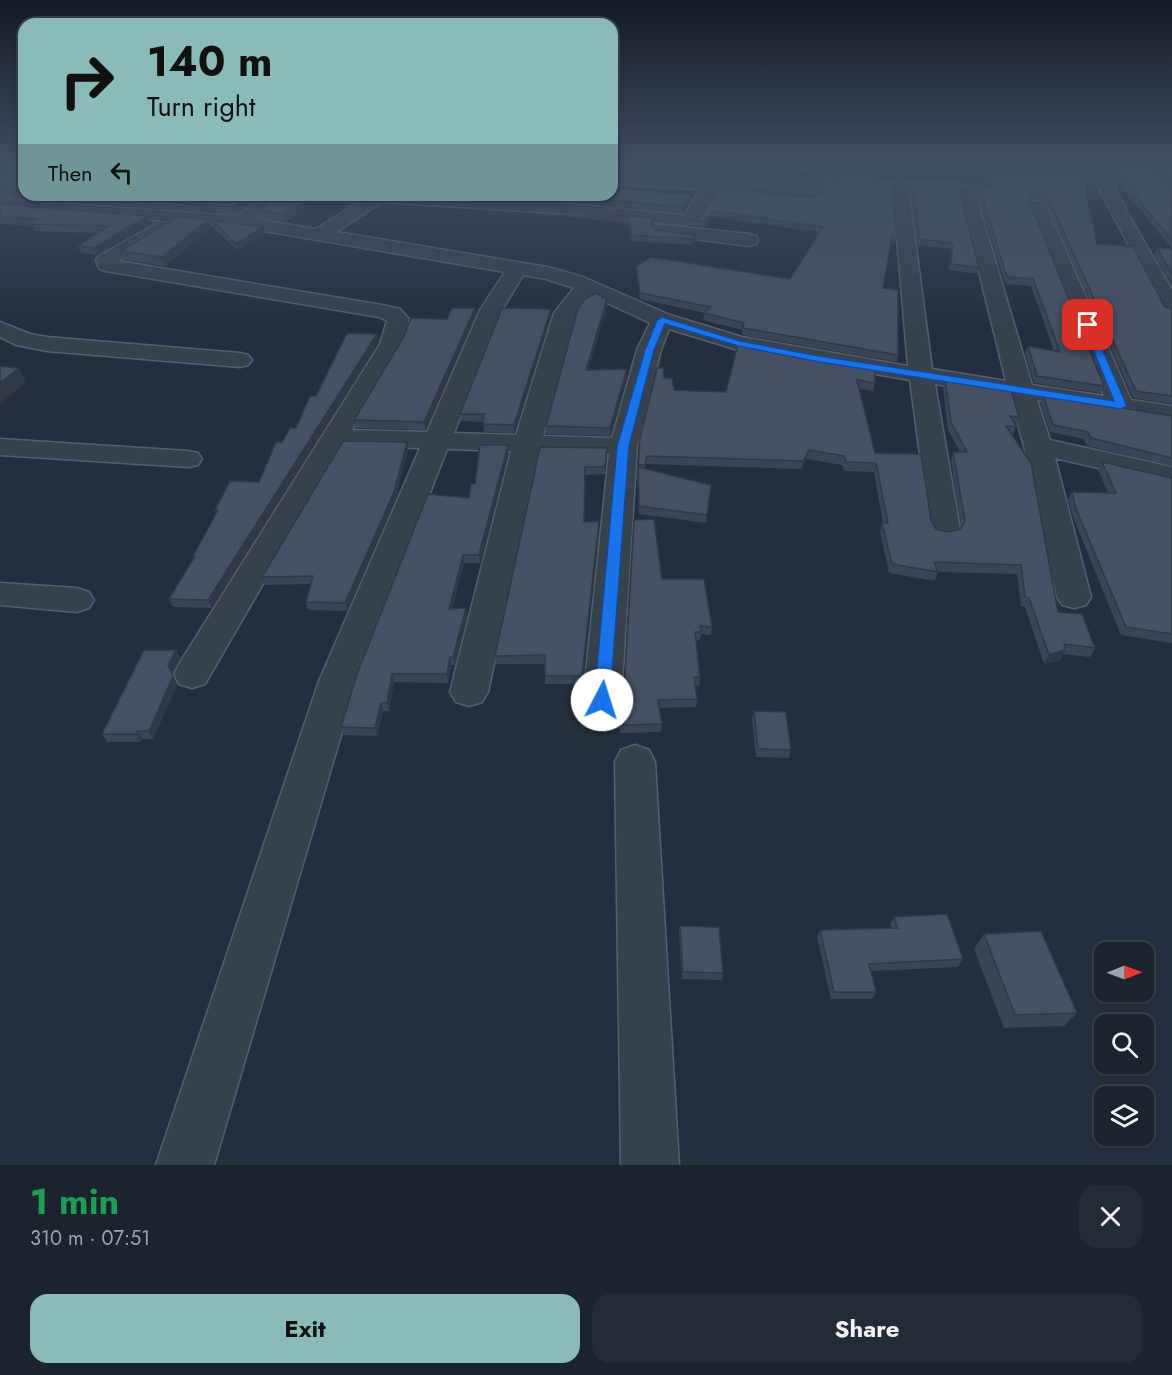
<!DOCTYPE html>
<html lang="en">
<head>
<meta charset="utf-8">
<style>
	:root { --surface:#1b232e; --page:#242b36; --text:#f1f3f6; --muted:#a0a4aa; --line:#39404a; --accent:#8bbbb9 }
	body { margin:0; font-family:Jost,sans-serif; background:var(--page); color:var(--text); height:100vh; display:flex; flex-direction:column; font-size:22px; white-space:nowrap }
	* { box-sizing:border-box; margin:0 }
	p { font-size:20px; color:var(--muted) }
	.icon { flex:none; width:33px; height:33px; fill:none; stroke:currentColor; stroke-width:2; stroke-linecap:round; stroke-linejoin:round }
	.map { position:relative; height:1165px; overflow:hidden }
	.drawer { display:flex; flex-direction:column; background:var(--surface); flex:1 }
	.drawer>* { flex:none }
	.hud { position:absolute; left:18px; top:18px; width:600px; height:183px; border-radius:18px; box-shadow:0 3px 9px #0003,0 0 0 2px var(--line); background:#8bbbb9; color:#111; overflow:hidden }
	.needle { width:39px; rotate:89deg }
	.controls { position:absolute; left:1094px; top:942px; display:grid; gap:12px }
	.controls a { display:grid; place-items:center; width:60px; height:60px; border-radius:12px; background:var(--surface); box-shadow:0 3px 9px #0003,0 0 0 2px var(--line); font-size:30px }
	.pin { position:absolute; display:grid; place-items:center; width:51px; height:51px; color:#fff; margin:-26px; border-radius:12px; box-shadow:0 3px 9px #0006 }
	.me { position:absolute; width:66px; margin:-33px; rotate:5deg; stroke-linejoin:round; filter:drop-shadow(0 0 4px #0008) }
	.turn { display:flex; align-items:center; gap:21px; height:126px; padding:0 30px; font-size:27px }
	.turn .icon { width:78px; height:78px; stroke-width:2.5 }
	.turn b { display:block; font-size:42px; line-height:51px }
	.then { display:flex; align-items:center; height:57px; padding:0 30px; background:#0003; gap:12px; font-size:22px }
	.round { display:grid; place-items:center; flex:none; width:63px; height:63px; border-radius:18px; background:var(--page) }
	.head { display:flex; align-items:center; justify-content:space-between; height:102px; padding:0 30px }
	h1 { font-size:36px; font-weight:700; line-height:45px; color:#1e9e55 }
	.action { display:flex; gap:12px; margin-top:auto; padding:12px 30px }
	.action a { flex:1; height:69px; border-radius:18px; background:var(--accent); color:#111; font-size:24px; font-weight:700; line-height:69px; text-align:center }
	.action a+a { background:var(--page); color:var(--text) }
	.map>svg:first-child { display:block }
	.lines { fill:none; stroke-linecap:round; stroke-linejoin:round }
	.minor-casing { stroke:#565f6c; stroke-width:3 }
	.minor { fill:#38414e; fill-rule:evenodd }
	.wall { fill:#3b4654 }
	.shaded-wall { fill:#303945 }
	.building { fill:#455162; stroke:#303945; stroke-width:1.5 }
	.route { fill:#1a73e8; stroke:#114b97; stroke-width:1.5 }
</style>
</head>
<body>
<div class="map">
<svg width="1172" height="1165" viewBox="0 0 1172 1165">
	<rect width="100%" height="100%" fill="#242f3e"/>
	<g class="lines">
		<defs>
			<g id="minor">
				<polygon points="786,163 812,163 836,170 838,173 830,178 789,166"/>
				<polygon points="980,163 1090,171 1086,163 1102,163 1127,212 1172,290 1172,314 1164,313 1161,308 1095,180 983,172 975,167"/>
				<path d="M1149 163H1165C1172 172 1172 181 1172 193L1166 191Z"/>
				<path d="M612 174 711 180 812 192 820 197 812 202 716 191 699 221 683 225 570 214 382 202 336 232 548 267 583 277 670 315 742 337 908 366 893 193 901 188 909 193 932 369 1006 381 961 199 969 194 977 199 1032 385 1104 396 1029 205 1032 201H1044L1131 400 1172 406V422L1037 400 1050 440 1172 467V485L1055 458 1091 597 1086 605 1074 608 1062 605 1057 597 1024 446 1010 396 935 384 960 529 956 536 945 539 934 536 930 529 910 380 738 350 669 329 661 350 637 446 621 700 615 710 602 715 589 710 583 700 609 454 539 452 488 692 482 702 469 706 456 702 450 692 511 451 447 449 357 681 214 1165H156L319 681 420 448 343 446 205 684 192 688 179 684 174 674 179 664 380 344 387 321 379 317 106 271 99 269 96 260 99 256 159 222 165 223 168 227 165 231 118 261 382 305 400 309 409 319 402 344 352 430 427 432 480 310 505 272 241 227 0 209V199L237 216 265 195H283L256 219 316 229 370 195H429L570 204 682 215 686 213 700 189 612 184ZM523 275 546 279 574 288 554 313 516 435 454 433 502 310ZM590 295 650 323 637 350 612 438 543 436 576 314Z"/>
				<polygon points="662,225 749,234 756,236 758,240 756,244 749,246 656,234 653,230 656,226"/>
				<polygon points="0,322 30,334 47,337 240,353 248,355 252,360 248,365 240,367 47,351 16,345 0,337"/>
				<polygon points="0,439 188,451 198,453 202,459 198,465 188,467 0,455"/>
				<polygon points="0,583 77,588 89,592 94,600 89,608 77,612 0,605"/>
				<polygon points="635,745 649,750 655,762 679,1165 621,1165 615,762 621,750"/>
			</g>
		</defs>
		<use href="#minor" class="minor-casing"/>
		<use href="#minor" class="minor"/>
	</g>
	<g class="wall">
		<polygon points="0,163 24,163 24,195 261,195 236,214 0,197"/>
		<polygon points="1012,163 1080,163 1079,168"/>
		<polygon points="1105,163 1152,163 1168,187 1172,188 1172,285 1154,255 1157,248 1172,249 1110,173"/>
		<polygon points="1167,163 1172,163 1172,175"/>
		<polygon points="982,167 1083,176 1097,244 1165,307 1172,309 1172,404 1133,398 1044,199 1032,199 1030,202 1104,386 1100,393 1034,383 1025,354 1028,346 1054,351 1031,286 1006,284 1003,277 979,198 970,192 961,198 979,268 977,274 949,270 951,249 918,245 911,193 900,186 892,192 897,237 895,243 891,242 883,288 898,355 897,362 742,335 742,330 703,320 705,313 640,299 636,273 636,266 790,279 819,232 713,217 705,227 690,226 690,220 701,216 718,188 813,198 819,194 812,190 720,179 720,173 835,180 915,180 986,185 980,173"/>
		<polygon points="615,189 691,195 691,201 682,213 581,203 580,197"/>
		<polygon points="277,195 309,195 298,200 308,208 285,222 261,218 259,210"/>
		<polygon points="0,204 150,223 97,255 81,253 78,246 97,233 34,231 32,226 0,224"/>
		<polygon points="566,211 655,218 654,224 653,226 656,230 695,235 695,241 692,245 631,241 628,223 567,217"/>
		<polygon points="213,221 265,233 237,250 214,228"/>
		<polygon points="211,227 165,266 124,260 121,251"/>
		<polygon points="607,299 607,306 588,370 627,369 627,376 610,436 546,434 546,426"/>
		<polygon points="475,308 476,314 426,430 356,428 354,420"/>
		<polygon points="551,316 514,433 484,432 483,422 461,421 460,414"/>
		<polygon points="377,334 379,341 212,608 173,607 169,599 194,558 193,556 216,513 215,510 259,482 282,442 296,428 316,396"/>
		<polygon points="738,344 875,383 873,391 859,389 875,453 931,520 936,529 949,532 960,529 961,527 951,461 953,452 960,452 948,430 943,388 945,379 1019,417 1013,435 1012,435 1058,612 1095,648 1090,657 1063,654 1060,660 1044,664 1025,607 1021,606 1017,574 938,572 935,581 889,573 880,532 882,523 883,523 874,472 844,471 842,465 807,459 801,469 646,464 645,469 710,493 706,523 639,514 637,474 640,438 664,378 674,390 726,392"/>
		<polygon points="1043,395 1172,416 1172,466 1087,446 1084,439 1050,432 1040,403"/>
		<polygon points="540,447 607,456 605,474 585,475 584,522 599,521 582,684 545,684 545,664 496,664 495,656"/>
		<polygon points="408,450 395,500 347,611 308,610 306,602 311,584 265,585 262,577"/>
		<polygon points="508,453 480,563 464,563 452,609 467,617 455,665 451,665 448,683 394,682 389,711 383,711 377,736 343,735 341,727 469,498 475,484"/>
		<polygon points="1102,462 1172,478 1172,643 1121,635 1073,517 1068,500 1072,492 1108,493 1098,470"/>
		<polygon points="662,579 712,627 711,635 701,634 700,640 696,640 700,677 699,686 695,686 697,699 696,707 659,708 662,724 661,732 620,733 619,700 624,692"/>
		<polygon points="180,658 172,673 177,685 153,739 142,739 141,742 107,742 102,734"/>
		<polygon points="754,711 791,750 789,758 756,757 752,719"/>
		<polygon points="894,917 963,959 958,967 871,971 876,992 872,999 831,999 817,937 820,930 892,928 890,924"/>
		<polygon points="680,926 723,973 722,980 682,979 679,933"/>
		<polygon points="984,934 1077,1013 1064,1026 1004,1028 974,949"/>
	</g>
	<g class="shaded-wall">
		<polygon points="618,163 617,172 612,173 612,168"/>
		<polygon points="901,180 900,186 891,193 892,187"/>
		<polygon points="972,186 970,192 959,200 960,194"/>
		<polygon points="250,195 261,195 236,214 234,207"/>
		<polygon points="293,195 309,195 286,206 284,199"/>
		<polygon points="691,195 691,201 682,213 682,207"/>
		<polygon points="306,201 308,208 285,222 284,214"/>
		<polygon points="714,211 713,217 705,227 706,221"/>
		<polygon points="147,216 150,223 97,255 94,248"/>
		<polygon points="209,219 211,227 165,266 162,257"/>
		<polygon points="264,227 265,233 237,250 235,244"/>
		<polygon points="695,235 695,241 692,245 692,239"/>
		<polygon points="607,299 607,306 586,377 586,370"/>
		<polygon points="475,308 476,314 426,430 424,422"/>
		<polygon points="551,309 551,316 514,433 514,425"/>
		<polygon points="377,334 379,341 212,608 208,600"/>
		<polygon points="19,368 26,382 0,404 0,383"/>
		<polygon points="627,369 627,376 610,436 610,428"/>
		<polygon points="407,442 408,450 395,500 347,611 345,603"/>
		<polygon points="508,445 508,453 480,563 479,555"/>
		<polygon points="809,450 807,459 801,469 803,461"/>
		<polygon points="599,521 599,529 582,684 582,676"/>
		<polygon points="463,555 464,563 450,617 449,609"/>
		<polygon points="466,608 467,617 455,665 453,657"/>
		<polygon points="176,650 180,658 172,673 177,685 153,739 149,731 168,665"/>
		<polygon points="1065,650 1060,660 1044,664 1049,655"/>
		<polygon points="450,657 451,665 448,683 447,674"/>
		<polygon points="392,674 394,682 389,711 387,703"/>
		<polygon points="381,703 383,711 377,736 375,728"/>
		<polygon points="137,731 142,739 141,742 136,734"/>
	</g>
	<g class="building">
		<polygon points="0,163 24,163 24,192 0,191"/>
		<polygon points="614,163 617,163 617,167 612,168 612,165"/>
		<polygon points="1109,163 1152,163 1168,187 1172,188 1172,240 1112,168"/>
		<polygon points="982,167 1083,176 1097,244 1133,246 1165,307 1172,309 1172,396 1136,391 1046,193 1034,193 1029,200 1104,386 1037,376 1028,346 1060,352 1033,279 1008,277 1005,271 981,193 972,186 960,194 979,268 951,264 953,243 920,239 913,187 901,180 892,187 897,237 892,236 883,288 898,290 898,355 743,328 744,323 704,313 711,307 640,293 636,266 651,257 790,279 823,227 714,211 706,221 690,220 701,216 718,188 813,198 823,191 813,184 720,173 725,168 835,180 837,174 915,180 916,178 936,179 991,186"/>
		<polygon points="612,180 615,181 614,189 691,195 682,207 580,197 582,195 612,195"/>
		<polygon points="63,195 250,195 234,207"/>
		<polygon points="277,195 293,195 284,199 306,201 284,214 259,210"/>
		<polygon points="0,204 147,216 94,248 78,246 108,226 31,224 38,219 0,217"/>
		<polygon points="566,211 655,218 651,224 656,230 695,235 692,239 631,235 629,217"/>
		<polygon points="177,217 209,219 162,257 121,251"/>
		<polygon points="213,221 264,227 235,244"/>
		<polygon points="1157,248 1172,249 1172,274"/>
		<polygon points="595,293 607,299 586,370 627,369 610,428 546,426 578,308 584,300"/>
		<polygon points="452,308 475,308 424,422 354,420 403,338 411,318 447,319"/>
		<polygon points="502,308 551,309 514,425 483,424 484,414 460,414"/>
		<polygon points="347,333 377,334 208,600 169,599 195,556 193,556 218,510 215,510 230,481 259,482 276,442 282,442 290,428 296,428 310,396 316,396"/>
		<polygon points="738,344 875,368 875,383 857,380 875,453 921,454 931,520 936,529 949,532 960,529 965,521 953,452 967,452 951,422 945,379 1011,390 1019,417 1010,416 1017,427 1006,426 1031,463 1058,612 1082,614 1095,648 1064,644 1065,650 1049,655 1029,598 1025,597 1021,565 934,562 938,572 892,564 882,523 888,523 876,463 846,462 844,456 809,450 803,461 647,456 645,465 638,465 640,438 657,368 663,368 664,378 672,378 674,390 726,392"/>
		<polygon points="0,366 19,368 0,383"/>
		<polygon points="1043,395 1172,416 1172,458 1091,438 1088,432 1053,425"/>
		<polygon points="343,441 407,442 394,492 345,603 306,602 313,576 262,577"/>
		<polygon points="480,445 508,445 479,555 463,555 449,609 466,608 453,657 450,657 447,674 392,674 387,703 381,703 375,728 341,727 357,674 428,494 469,498 471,484 475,484"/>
		<polygon points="540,447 607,448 605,467 585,467 584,522 599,521 582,676 545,676 545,655 495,656"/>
		<polygon points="1102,462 1172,478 1172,634 1126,627 1076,509 1072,492 1116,493"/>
		<polygon points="638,467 711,485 707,515 639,506"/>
		<polygon points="654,519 662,579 704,579 712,627 700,626 701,632 695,632 700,677 694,677 697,699 658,700 662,724 621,725 619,700 624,692 634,520"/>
		<polygon points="144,650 176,650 168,665 173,676 149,731 137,731 136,734 102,734"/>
		<polygon points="754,711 786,712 791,750 758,749"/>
		<polygon points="947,914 963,959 869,964 876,992 834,992 820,930 898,928 894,917"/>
		<polygon points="680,926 719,927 723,973 683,972"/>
		<polygon points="1041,931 1077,1013 1015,1015 984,934"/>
	</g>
	<linearGradient id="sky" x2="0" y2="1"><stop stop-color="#141a22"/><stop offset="0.5" stop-color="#3f4d63"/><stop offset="1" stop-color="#3f4d63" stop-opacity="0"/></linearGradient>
	<rect width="1172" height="326" fill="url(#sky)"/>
	<polygon class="route" points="662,317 740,341 819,356 1114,401 1083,325 1088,323 1092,325 1127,406 1121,409 819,362 738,346 665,324 654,350 629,446 610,700 607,704 596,704 594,700 617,446 645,350 657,320"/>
</svg>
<div class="controls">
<a><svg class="needle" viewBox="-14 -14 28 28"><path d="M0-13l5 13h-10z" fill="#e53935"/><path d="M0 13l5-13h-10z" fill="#a0a4aa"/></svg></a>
<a><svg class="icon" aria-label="search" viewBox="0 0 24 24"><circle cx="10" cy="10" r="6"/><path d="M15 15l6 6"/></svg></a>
<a><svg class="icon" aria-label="layers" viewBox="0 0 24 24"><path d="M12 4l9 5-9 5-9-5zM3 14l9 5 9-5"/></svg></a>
</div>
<div class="pin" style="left:1088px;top:325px;background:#d93025"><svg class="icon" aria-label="arrive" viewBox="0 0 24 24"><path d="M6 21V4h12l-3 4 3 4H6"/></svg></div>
<svg class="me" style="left:602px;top:700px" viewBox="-20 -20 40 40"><circle r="19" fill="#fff"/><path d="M0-13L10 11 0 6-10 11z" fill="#1a73e8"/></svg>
<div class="hud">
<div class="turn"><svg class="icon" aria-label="right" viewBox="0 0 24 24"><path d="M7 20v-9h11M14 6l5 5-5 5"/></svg><div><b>140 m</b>Turn right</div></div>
<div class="then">Then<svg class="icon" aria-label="left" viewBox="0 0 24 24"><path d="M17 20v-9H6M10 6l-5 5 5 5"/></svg></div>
</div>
</div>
<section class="drawer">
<div class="head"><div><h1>1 min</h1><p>310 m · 07:51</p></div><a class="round"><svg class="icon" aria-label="close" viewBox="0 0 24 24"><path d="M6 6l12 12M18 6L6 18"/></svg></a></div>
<div class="action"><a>Exit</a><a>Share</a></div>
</section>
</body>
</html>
